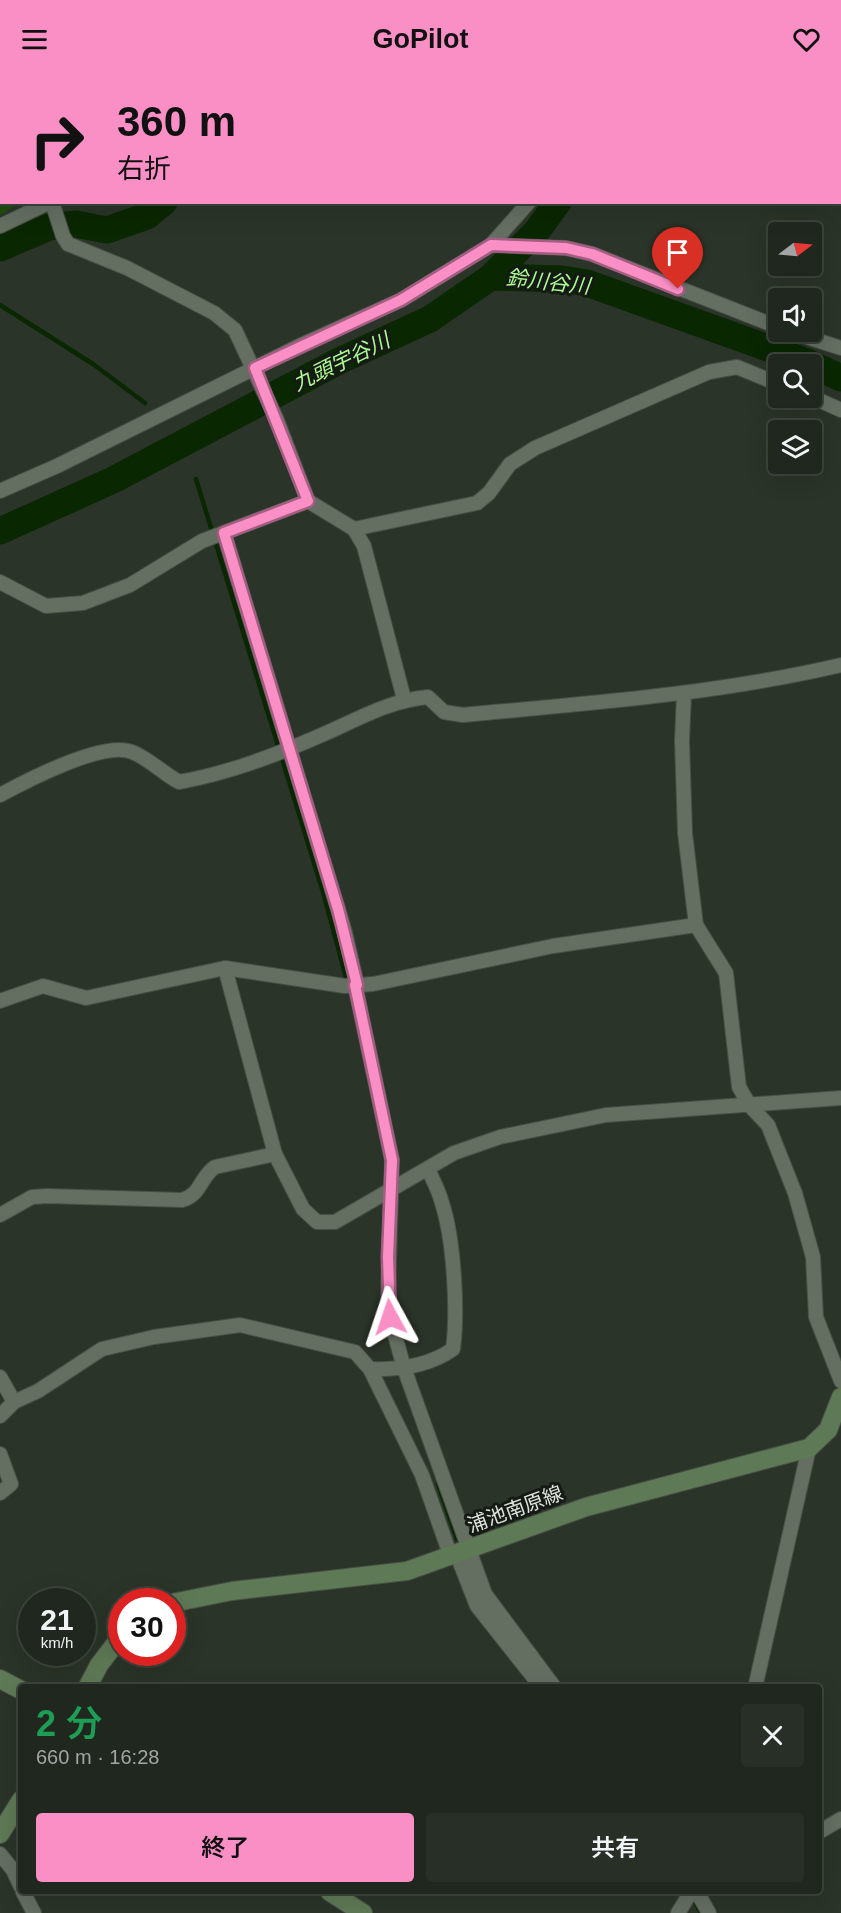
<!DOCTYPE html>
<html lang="ja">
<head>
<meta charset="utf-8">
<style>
	:root { --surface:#20271e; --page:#282f27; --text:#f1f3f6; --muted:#a2a5a4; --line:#3d443c; --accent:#fa8fc6 }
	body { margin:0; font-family:Helvetica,"Noto Sans JP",sans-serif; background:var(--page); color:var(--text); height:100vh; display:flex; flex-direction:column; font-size:22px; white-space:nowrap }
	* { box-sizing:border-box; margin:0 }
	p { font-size:20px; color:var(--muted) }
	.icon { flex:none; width:33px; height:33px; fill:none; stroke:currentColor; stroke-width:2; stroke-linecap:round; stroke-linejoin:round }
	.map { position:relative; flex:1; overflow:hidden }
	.side { position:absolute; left:18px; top:1606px; width:804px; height:210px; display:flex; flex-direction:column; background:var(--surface); border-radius:6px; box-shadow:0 6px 24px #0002,0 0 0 2px var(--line) }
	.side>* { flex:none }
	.banner { position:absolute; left:0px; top:0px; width:842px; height:126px; box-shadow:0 6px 24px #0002,0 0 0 2px var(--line); background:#fa8fc6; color:#111; overflow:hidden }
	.needle { width:39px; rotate:74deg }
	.tools { position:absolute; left:768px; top:144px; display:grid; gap:12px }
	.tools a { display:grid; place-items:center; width:54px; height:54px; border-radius:6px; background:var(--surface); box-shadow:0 6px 24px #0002,0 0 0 2px var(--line); font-size:30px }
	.speed { position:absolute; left:18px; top:1510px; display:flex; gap:12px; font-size:30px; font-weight:700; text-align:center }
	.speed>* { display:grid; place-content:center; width:78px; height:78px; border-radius:50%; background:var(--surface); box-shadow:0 6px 24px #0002,0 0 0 2px var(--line); line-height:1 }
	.speed small { font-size:15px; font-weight:400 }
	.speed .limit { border:9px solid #d22; background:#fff; color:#111 }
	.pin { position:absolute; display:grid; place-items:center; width:51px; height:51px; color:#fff; margin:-62px -26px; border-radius:50% 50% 50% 0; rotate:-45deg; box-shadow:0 0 6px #0007 }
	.pin .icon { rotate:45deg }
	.me { position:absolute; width:66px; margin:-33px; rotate:355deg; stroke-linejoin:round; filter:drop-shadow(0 0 4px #0008) }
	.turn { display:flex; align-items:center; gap:21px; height:126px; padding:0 18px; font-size:27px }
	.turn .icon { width:78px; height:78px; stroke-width:2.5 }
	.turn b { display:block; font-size:42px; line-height:51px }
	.round { display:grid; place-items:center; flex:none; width:63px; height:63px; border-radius:6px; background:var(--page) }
	.overview { display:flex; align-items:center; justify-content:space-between; height:102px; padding:0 18px }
	h1 { font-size:36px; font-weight:600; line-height:45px; color:#1e9e55 }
	.button { display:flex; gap:12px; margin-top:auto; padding:12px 18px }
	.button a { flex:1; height:69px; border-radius:6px; background:var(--accent); color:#111; font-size:24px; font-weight:600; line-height:69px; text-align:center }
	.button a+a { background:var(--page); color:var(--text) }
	header { display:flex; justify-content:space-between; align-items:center; height:78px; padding:0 18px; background:var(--accent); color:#111; font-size:27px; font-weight:600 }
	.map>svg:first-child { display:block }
	.green { fill:#1f4b0e }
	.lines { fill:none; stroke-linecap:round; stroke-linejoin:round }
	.stream { stroke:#092701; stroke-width:4.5 }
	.river { stroke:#092701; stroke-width:27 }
	.street-casing { stroke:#485046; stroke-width:16 }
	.secondary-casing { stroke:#485046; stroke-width:20 }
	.street { stroke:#646e61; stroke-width:14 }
	.secondary { stroke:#5e7955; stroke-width:18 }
	.route-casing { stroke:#a25d81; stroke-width:15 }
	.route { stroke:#fa8fc6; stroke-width:10 }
	.labels { text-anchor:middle; stroke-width:6; stroke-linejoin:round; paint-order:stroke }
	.street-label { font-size:20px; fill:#dee4dd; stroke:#161a15 }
	.water-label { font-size:21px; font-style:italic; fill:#acfa94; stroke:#161a15 }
</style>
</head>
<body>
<header><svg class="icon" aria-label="menu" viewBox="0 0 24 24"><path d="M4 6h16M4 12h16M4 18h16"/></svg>GoPilot<svg class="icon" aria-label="heart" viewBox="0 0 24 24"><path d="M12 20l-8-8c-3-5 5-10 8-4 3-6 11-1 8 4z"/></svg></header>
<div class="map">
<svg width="841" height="1835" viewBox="0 0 841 1835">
	<rect width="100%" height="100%" fill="#2b3428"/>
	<g class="green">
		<polygon points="31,0 194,0 30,1"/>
		<polygon points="0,16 2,124 20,125 0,137"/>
	</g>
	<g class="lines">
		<g class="stream">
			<polyline points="0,227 93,286 145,325"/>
			<polyline points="196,401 323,814 348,907"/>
			<polyline points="438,1406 457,1461"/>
			<polyline points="692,1818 701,1835"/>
		</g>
		<g class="river">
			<polyline points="316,2 317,0"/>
			<polyline points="840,89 841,89"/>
			<polyline points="0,170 49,149 76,146 107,152 147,138 164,124"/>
			<polyline points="491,199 562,201 587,205 807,284 841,300"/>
			<polyline points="0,453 113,402 339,283 430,241 491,199 537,153 558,124"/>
		</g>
		<defs>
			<g id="street">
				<polyline points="232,2 233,0"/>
				<polyline points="840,56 841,56"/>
				<polyline points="52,124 63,158 68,166 127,190 214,235 235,252 277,342 308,423 354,451 364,468 404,621"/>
				<polyline points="0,148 50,124"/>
				<polyline points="491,167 566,170 592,176 778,249"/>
				<polyline points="791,254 841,270"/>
				<polyline points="812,319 841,332"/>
				<polyline points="0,413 57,388 299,268 401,222 491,167 529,124"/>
				<polyline points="354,451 477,425 489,415 510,386 535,370 709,294 737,289 778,306"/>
				<polyline points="224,455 345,854 357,907"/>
				<polyline points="0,504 46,528 83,525 130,507 202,463 308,423"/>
				<polyline points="684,616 682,663 685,755 696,847 726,895 739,1009 750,1028 768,1047 795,1115 813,1179 816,1239 841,1303"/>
				<path d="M0 717C26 703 104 662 132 674 148 680 164 696 179 704 230 695 276 677 324 656 358 641 391 622 428 619L444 634 463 637C590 625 717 616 841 587"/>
				<polyline points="225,890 275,1076 303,1131 317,1144 335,1144 454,1075 500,1059 606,1037 841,1020"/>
				<polyline points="355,907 392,1082 388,1216 390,1239 404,1290 485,1516 555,1610"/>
				<polyline points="0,923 43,908 86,920 225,890 345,908 373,906 553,868 696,847"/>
				<path d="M0 1137 32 1119 48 1118 182 1122C201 1117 200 1099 215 1089L275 1076"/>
				<path d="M370 1291C399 1292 429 1288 453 1271 458 1233 454 1162 442 1125 439 1113 433 1102 428 1091"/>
				<polyline points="0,1299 14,1324"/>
				<polyline points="0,1338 14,1324 38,1313 102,1271 154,1259 240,1247 355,1274 370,1291 422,1397 451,1479"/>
				<polyline points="0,1376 11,1406 0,1415"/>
				<polyline points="457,1477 477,1528 542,1610"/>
				<polyline points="755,1610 809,1370"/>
				<polyline points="819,1754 841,1741"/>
				<polyline points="0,1776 13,1792 21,1809"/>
				<polyline points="23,1814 34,1835"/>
				<polyline points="697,1814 709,1835"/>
				<polyline points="678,1835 691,1814"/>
			</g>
			<g id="secondary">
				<polyline points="172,1525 232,1513 407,1493 586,1429 809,1370 828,1352 841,1319"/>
				<polyline points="0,1601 21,1612"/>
				<polyline points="87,1610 99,1587 122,1557"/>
				<polyline points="0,1756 21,1722"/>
				<polyline points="330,1814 363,1835"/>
			</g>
		</defs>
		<use href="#street" class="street-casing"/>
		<use href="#secondary" class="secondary-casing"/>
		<use href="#street" class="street"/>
		<use href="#secondary" class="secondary"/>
	</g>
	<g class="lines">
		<defs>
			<polyline id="route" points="390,1239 388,1179 392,1082 355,907 357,907 338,831 224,455 308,423 255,290 401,222 491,167 566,170 592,176 678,211"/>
		</defs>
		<use href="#route" class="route-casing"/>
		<use href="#route" class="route"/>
	</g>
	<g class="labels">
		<g class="street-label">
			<text transform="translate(515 1431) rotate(-20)" y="7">浦池南原線</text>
		</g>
		<g class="water-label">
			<text transform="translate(548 204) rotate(6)" y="7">鈴川谷川</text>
			<text transform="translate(341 284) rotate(-26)" y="7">九頭宇谷川</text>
		</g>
	</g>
</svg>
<div class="tools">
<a><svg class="needle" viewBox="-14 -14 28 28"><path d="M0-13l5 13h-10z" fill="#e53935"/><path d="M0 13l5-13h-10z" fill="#a2a5a4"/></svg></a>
<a><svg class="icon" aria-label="sound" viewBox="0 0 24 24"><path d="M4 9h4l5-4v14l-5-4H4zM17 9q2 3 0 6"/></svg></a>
<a><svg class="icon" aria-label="search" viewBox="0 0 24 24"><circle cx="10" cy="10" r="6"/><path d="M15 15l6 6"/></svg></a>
<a><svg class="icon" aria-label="layers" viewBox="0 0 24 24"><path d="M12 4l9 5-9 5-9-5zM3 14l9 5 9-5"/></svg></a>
</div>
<div class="speed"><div>21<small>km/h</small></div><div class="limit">30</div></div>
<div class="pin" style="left:678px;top:211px;background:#d93025"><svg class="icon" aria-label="arrive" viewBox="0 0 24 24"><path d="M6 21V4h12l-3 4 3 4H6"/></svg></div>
<svg class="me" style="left:390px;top:1239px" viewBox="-20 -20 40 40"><path d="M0-17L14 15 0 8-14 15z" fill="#fa8fc6" stroke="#fff" stroke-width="4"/></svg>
<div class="banner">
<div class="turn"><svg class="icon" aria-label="right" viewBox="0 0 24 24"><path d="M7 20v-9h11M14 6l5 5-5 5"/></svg><div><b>360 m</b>右折</div></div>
</div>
<section class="side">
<div class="overview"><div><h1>2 分</h1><p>660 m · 16:28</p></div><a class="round"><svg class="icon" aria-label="close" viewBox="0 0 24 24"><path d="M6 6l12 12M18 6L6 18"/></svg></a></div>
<div class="button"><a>終了</a><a>共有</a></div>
</section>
</div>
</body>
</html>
